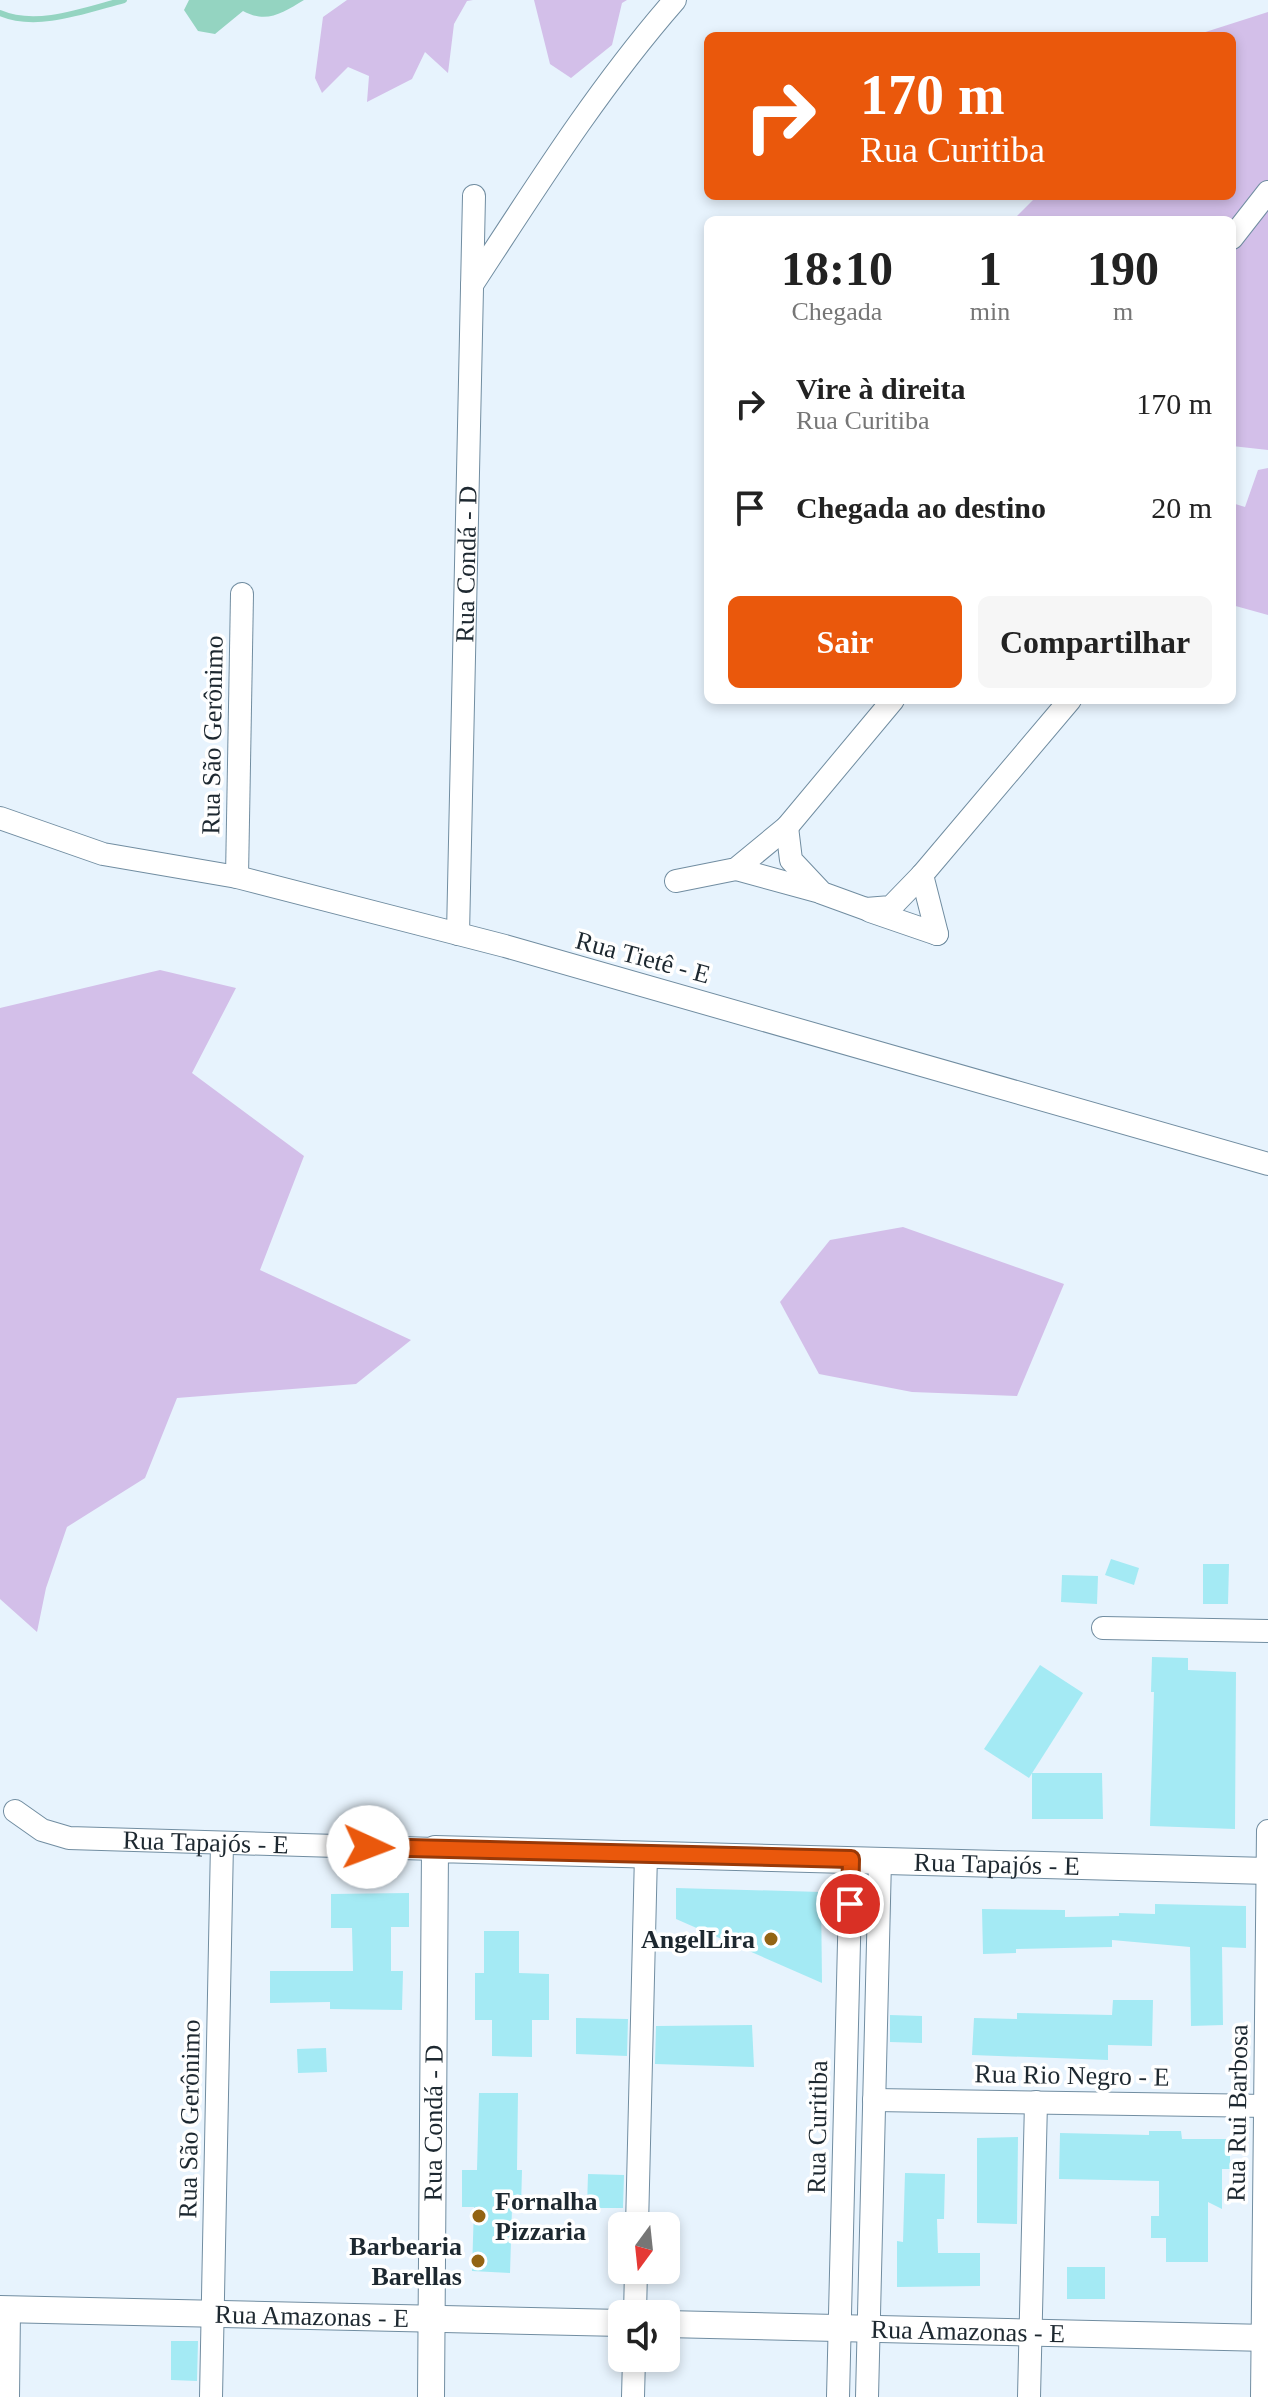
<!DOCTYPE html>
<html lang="pt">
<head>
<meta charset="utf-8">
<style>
	:root { --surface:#fff; --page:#f6f6f6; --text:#222; --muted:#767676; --accent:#ea580c }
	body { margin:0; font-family:Georgia,serif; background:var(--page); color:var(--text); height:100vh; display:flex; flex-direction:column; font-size:30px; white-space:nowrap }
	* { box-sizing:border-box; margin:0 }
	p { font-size:26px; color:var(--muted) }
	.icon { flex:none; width:44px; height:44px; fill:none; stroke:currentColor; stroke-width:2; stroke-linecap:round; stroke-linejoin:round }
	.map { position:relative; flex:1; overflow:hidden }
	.details { position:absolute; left:704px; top:216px; width:532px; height:488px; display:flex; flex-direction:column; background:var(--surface); border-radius:12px; box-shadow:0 4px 12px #0003 }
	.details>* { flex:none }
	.guide { position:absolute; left:704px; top:32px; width:532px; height:168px; border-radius:12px; box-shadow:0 4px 12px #0003; background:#ea580c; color:#fff; overflow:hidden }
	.needle { width:52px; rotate:195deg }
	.tools { position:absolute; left:608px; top:2212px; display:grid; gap:16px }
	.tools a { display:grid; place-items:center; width:72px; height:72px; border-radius:12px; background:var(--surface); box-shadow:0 4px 12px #0003; font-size:40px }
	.pin { position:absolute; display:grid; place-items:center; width:68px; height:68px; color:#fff; margin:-34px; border:4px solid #fff; border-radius:50%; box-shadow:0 2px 8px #0007 }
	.me { position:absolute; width:88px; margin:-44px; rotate:92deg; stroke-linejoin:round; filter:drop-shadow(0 0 6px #0008) }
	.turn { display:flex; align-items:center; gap:28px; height:168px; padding:0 24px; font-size:36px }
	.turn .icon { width:104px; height:104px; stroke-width:2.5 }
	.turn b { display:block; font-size:56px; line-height:68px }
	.eta { display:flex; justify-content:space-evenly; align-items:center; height:136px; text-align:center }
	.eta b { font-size:48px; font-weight:600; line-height:56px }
	.primary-button { display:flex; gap:16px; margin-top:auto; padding:16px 24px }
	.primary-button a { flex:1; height:92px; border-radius:12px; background:var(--accent); color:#fff; font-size:32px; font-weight:600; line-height:92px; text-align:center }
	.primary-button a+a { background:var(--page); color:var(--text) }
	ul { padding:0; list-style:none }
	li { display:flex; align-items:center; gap:24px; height:104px; padding:0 24px }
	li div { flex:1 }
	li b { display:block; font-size:30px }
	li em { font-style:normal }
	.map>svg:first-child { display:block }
	.green { fill:#d3bfe9 }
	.water { fill:#94d4c1 }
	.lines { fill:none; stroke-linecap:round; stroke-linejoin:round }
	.stream { stroke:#94d4c1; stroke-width:6 }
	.building { fill:#a4eaf4 }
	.minor-casing { stroke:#718da1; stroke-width:24 }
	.tertiary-casing { stroke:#718da1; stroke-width:28 }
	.minor { stroke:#fff; stroke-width:22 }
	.tertiary { stroke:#fff; stroke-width:26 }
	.route-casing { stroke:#983908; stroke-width:20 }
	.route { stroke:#ea580c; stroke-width:14 }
	.poi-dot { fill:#936413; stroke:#fff; stroke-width:3 }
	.labels { text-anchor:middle; stroke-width:7; stroke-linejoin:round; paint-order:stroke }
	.street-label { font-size:26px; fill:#1d2830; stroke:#fff }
	.poi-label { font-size:26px; font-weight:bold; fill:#1d2830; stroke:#fff; text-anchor:end }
</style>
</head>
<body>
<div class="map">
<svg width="1268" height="2397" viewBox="0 0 1268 2397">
	<rect width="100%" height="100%" fill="#e7f3fd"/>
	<g class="green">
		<polygon points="347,0 473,0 467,1 454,24 448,73 425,52 412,79 367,102 369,76 348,67 322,93 315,78 323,17"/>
		<polygon points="534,0 627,0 622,3 612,45 571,78 550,64"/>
		<polygon points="1268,12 1268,450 1232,446 1232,220 1013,220 1037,196 1232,196 1232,36 1193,36"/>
		<polygon points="1268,468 1268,615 1232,605 1232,503 1245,507 1258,470"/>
		<polygon points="160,970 236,988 192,1073 304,1156 260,1270 411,1340 356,1384 177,1398 145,1478 67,1527 46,1588 37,1632 0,1599 0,1008"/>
		<polygon points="903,1227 1064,1284 1017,1396 912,1392 819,1374 780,1302 830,1240"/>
	</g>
	<path class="water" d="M189 0H304C282 13 267 24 243 11L215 34 198 31 184 10Z"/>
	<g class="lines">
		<path class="stream" d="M0 13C37 29 86 10 124 0"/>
	</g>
	<g class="building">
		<polygon points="1111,1559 1139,1568 1134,1585 1105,1575"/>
		<polygon points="1203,1564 1229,1564 1228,1604 1203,1604"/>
		<polygon points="1062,1575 1098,1576 1097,1604 1061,1602"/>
		<polygon points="1152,1657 1188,1658 1188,1670 1236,1672 1235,1829 1150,1826 1154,1692 1151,1692"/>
		<polygon points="1040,1665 1083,1693 1029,1778 984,1749"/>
		<polygon points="1032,1773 1102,1773 1103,1819 1032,1819"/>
		<polygon points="676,1888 821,1892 822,1983 676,1919"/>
		<polygon points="409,1893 409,1927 391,1927 391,1971 403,1971 402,2010 330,2009 330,2002 270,2003 270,1971 353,1971 352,1928 331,1928 331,1894"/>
		<polygon points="1155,1904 1246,1906 1246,1948 1222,1947 1223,2025 1191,2026 1190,1947 1112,1940 1112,1947 1016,1949 1016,1953 983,1954 982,1909 1065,1910 1065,1917 1119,1916 1119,1913 1155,1914"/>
		<polygon points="484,1931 519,1931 519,1973 549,1974 549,2020 532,2020 532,2057 492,2056 492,2020 475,2020 475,1973 484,1973"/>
		<polygon points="1113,2000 1153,2000 1152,2046 1108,2045 1108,2060 972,2055 974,2018 1017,2019 1017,2013 1112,2015"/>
		<polygon points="890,2015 922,2016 922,2043 890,2042"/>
		<polygon points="576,2018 628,2019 627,2056 576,2054"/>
		<polygon points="752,2025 754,2067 655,2064 656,2026"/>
		<polygon points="326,2048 327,2072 298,2073 297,2049"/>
		<polygon points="479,2093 518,2093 517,2170 522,2170 521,2208 512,2208 510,2273 472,2271 474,2207 462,2207 462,2170 477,2170"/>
		<polygon points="1149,2131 1181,2131 1182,2139 1230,2139 1230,2169 1222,2169 1222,2209 1208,2202 1208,2262 1166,2262 1166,2238 1151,2238 1151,2216 1159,2216 1159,2181 1059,2179 1060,2133 1149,2135"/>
		<polygon points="1018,2137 1017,2224 977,2223 977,2138"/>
		<polygon points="905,2173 945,2174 944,2219 937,2219 938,2253 980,2253 980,2286 897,2287 897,2241 903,2242"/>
		<polygon points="588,2174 624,2175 623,2208 587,2208"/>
		<rect x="1067" y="2267" width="38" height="32"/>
		<polygon points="171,2341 198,2341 197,2381 171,2380"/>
	</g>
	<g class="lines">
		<defs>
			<g id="minor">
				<polyline points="1232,238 1268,192"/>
				<path d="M472 285C536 187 598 88 675 0"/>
				<polyline points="0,818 103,854 237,877 505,946 1268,1164"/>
				<polyline points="787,827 791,860 822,893 866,909 891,907 922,875 1070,700"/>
				<polyline points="736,869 820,892"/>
				<polyline points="922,875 937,934"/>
				<polyline points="237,877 242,594"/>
				<polyline points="676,881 736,869 787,827 893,700"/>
				<polyline points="870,911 937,934"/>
				<path id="s1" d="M458 934 474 196"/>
				<polyline points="1103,1628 1268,1631"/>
				<path id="s2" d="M15 1811 42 1830 69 1838 435 1849"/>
				<polyline points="874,2100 1268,2106"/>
				<polyline points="637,2226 646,1854"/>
				<polyline points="635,2314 636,2270"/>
				<polyline points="8,2397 9,2309"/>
				<polyline points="211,2397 222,1843"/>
				<polyline points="633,2397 634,2358"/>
				<polyline points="838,2397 851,1859"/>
				<polyline points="867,2397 880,1860"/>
				<polyline points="1029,2397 1036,2102"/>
				<polyline points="1262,2397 1268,1831"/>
			</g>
			<g id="tertiary">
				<path id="s3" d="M0 2309 622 2323"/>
				<path id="s4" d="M666 2324 1268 2338"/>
				<path id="s5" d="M431 2397 435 1849 1268 1871"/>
			</g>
		</defs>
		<use href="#minor" class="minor-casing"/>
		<use href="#tertiary" class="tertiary-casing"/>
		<use href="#minor" class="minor"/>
		<use href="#tertiary" class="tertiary"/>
	</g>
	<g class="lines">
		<defs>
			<polyline id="route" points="368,1847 851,1859 850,1904"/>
		</defs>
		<use href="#route" class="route-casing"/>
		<use href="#route" class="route"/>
	</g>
	<g class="poi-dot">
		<circle cx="771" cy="1939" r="8"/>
		<circle cx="479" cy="2216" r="8"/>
		<circle cx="478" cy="2261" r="8"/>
	</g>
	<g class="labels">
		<g class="street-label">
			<text dy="9" stroke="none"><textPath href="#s1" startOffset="370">Rua Condá - D</textPath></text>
			<text transform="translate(212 735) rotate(-89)" y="9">Rua São Gerônimo</text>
			<text transform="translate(643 957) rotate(15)" y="9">Rua Tietê - E</text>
			<text dy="9" stroke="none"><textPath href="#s2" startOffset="198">Rua Tapajós - E</textPath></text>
			<text dy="9" stroke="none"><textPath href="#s5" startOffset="1110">Rua Tapajós - E</textPath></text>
			<text transform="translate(1072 2075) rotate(1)" y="9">Rua Rio Negro - E</text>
			<text transform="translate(1237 2113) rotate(-89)" y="9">Rua Rui Barbosa</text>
			<text transform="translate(189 2119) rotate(-89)" y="9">Rua São Gerônimo</text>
			<text dy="9" stroke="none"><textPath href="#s5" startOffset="274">Rua Condá - D</textPath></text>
			<text transform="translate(817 2127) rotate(-89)" y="9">Rua Curitiba</text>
			<text dy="9" stroke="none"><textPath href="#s3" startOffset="312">Rua Amazonas - E</textPath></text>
			<text dy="9" stroke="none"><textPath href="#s4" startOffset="302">Rua Amazonas - E</textPath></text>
		</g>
		<g class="poi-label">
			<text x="755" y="1948">AngelLira</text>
			<text x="495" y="2210" text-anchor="start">Fornalha<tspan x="495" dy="30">Pizzaria</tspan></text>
			<text x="462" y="2255">Barbearia<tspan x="462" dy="30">Barellas</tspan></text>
		</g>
	</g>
</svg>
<div class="tools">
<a><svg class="needle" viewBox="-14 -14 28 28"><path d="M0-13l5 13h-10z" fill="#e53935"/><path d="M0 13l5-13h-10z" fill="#767676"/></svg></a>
<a><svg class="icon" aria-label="sound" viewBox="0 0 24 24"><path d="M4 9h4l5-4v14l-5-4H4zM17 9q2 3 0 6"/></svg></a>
</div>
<div class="pin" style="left:850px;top:1904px;background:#d93025"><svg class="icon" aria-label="arrive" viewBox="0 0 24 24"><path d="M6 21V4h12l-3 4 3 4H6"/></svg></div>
<svg class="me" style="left:368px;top:1847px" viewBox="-20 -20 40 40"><circle r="19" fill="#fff"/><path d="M0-13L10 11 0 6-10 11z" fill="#ea580c"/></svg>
<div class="guide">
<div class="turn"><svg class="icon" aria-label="right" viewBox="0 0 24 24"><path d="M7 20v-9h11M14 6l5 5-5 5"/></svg><div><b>170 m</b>Rua Curitiba</div></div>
</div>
<section class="details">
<div class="eta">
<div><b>18:10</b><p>Chegada</p></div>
<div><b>1</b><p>min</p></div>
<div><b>190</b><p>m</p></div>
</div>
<ul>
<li><svg class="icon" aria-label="right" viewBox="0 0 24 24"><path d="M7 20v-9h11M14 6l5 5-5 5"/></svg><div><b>Vire à direita</b><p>Rua Curitiba</p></div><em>170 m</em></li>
<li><svg class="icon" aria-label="arrive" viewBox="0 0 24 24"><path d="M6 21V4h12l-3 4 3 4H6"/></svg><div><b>Chegada ao destino</b></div><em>20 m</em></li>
</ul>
<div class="primary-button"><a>Sair</a><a>Compartilhar</a></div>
</section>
</div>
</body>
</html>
